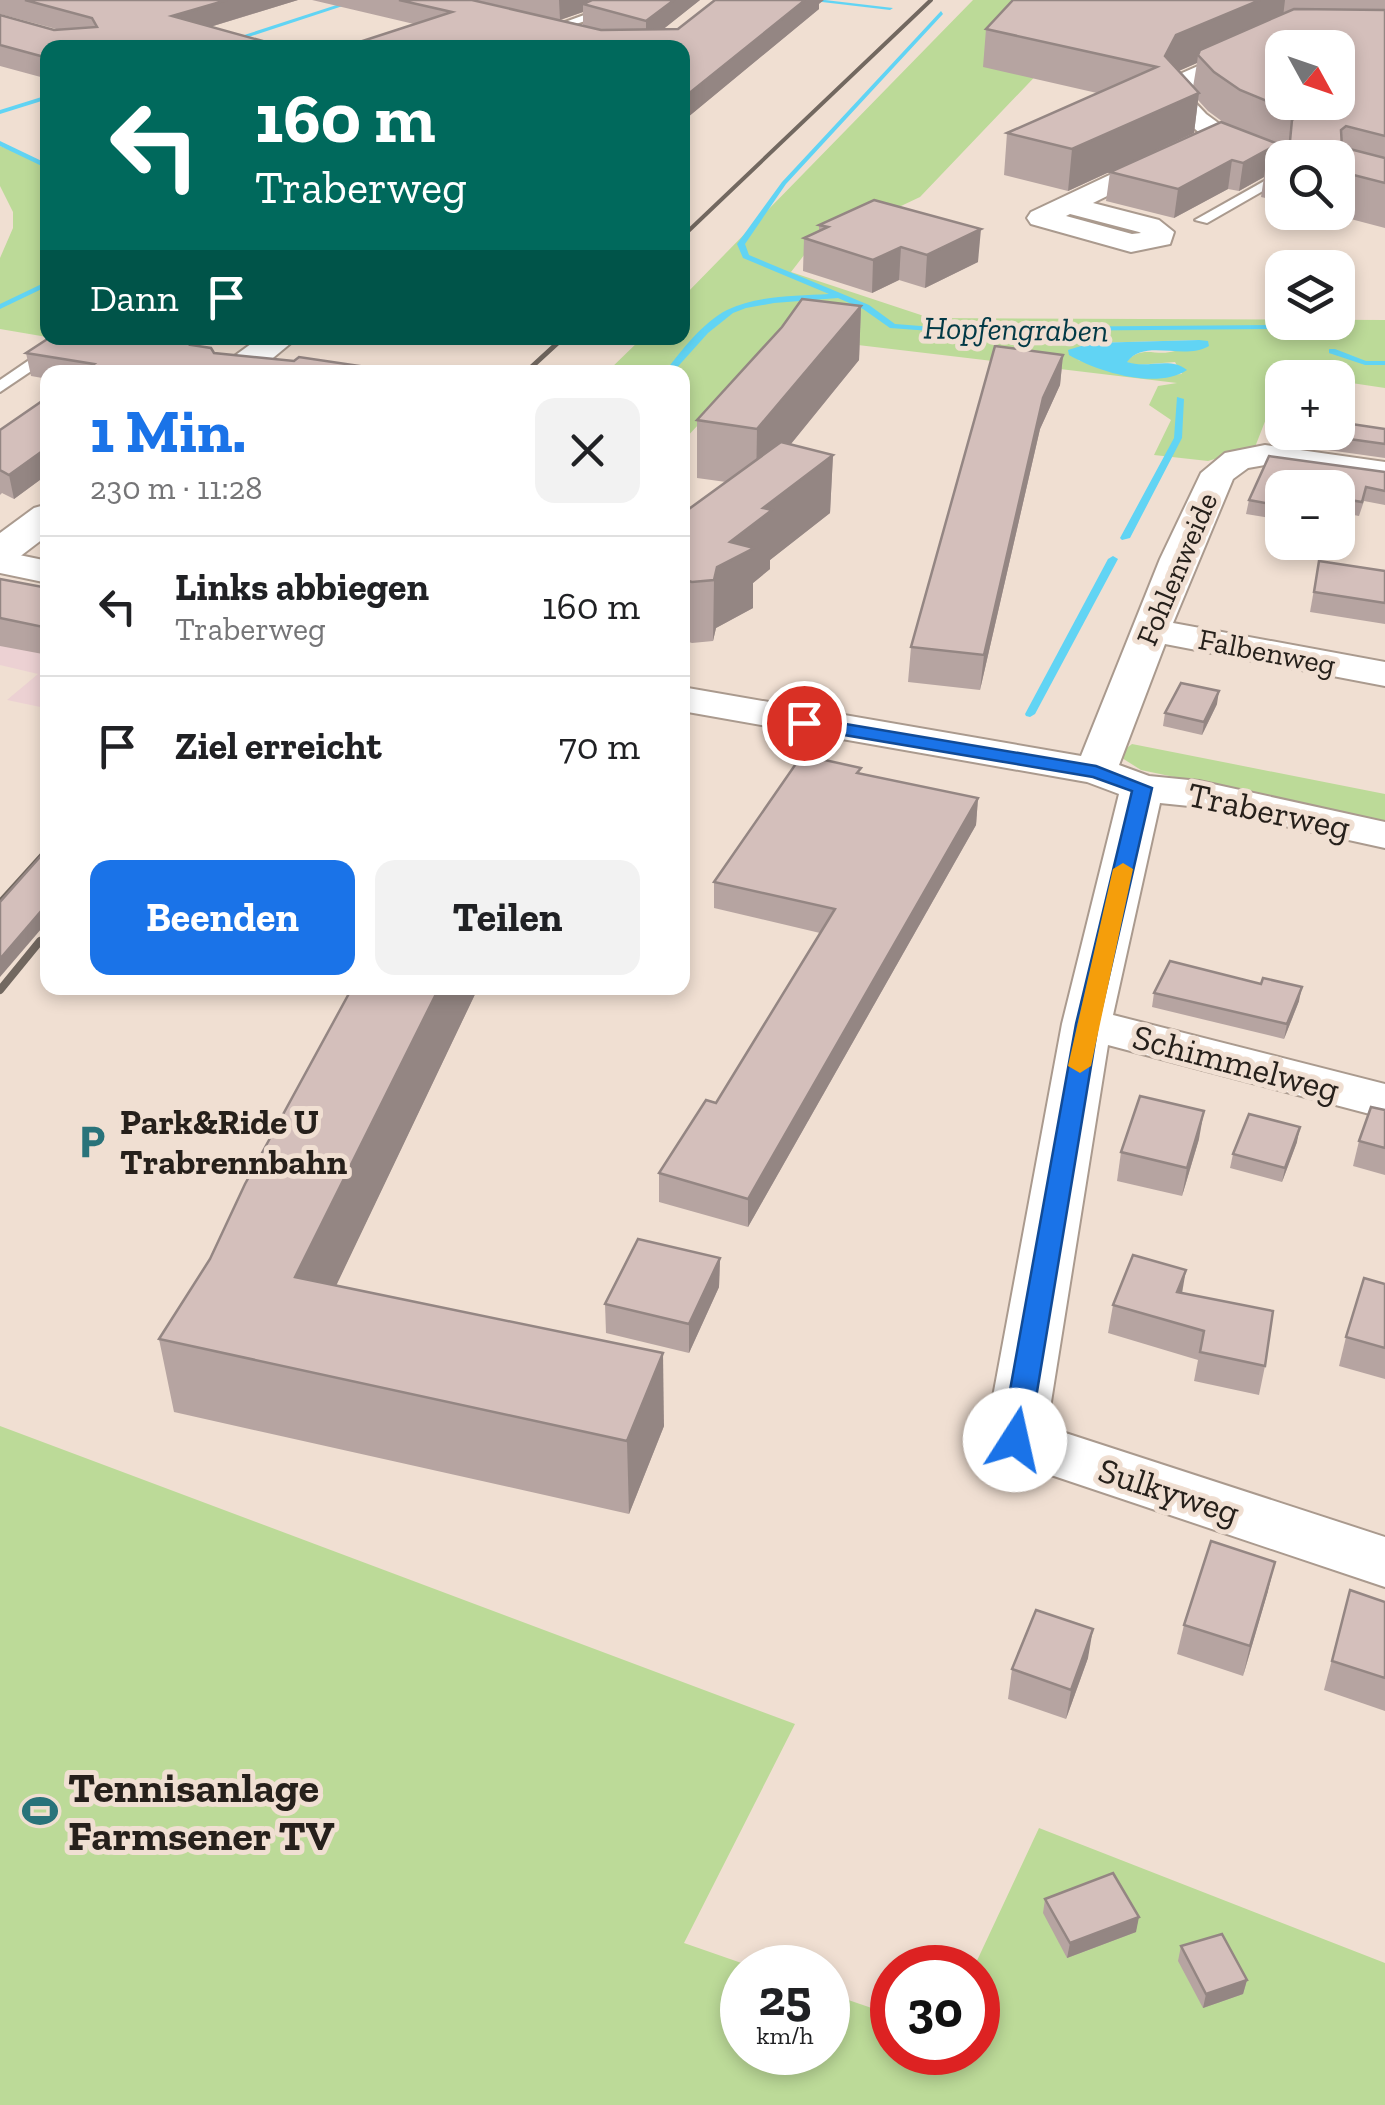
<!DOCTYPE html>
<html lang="de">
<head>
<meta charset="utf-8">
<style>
	:root { --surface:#fff; --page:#f2f2f2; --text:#202124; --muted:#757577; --line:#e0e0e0; --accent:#1a73e8 }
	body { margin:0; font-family:"Zilla Slab",serif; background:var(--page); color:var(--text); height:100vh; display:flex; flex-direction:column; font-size:38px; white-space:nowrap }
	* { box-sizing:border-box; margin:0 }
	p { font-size:32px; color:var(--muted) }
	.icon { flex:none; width:55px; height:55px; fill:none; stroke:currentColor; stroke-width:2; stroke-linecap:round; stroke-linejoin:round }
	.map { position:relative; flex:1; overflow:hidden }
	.drawer { position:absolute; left:40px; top:365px; width:650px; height:630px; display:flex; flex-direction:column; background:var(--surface); border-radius:20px; box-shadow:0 5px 15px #0003 }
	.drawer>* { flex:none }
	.hud { position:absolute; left:40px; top:40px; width:650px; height:305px; border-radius:20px; box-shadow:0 5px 15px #0003; background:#00695c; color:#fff; overflow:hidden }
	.needle { width:65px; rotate:130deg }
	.controls { position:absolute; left:1265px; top:30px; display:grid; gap:20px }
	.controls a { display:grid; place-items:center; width:90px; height:90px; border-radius:20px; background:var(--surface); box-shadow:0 5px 15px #0003; font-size:50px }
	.speed { position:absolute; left:720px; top:1945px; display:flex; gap:20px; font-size:50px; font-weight:700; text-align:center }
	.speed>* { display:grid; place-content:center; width:130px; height:130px; border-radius:50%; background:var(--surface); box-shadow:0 5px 15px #0003; line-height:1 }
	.speed small { font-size:25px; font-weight:400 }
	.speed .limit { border:15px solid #d22; background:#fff; color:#111 }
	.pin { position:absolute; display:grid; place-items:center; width:85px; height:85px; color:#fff; margin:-42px; border:5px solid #fff; border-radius:50%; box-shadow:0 2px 10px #0007 }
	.me { position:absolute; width:110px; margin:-55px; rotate:10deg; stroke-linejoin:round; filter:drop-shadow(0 0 8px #0008) }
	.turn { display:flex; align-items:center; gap:35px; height:210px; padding:0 50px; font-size:45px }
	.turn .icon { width:130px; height:130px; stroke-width:2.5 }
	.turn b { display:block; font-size:70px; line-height:85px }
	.then { display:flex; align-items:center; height:95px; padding:0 50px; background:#0003; gap:20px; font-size:38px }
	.round { display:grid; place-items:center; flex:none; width:105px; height:105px; border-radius:20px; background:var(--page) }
	.summary { display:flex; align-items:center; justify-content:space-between; height:170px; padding:0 50px }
	h1 { font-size:60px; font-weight:700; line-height:75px; color:var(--accent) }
	.cta { display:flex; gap:20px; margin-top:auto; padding:20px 50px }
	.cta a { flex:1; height:115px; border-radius:20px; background:var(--accent); color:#fff; font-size:40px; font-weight:700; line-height:115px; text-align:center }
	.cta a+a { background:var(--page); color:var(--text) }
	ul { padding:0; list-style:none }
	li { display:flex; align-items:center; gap:30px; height:140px; padding:0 50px; border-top:2px solid var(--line) }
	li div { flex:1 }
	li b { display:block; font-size:38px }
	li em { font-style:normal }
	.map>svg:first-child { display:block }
	.commercial { fill:#ecd1d3 }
	.green { fill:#bcda98; fill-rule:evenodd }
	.water { fill:#61d4f4 }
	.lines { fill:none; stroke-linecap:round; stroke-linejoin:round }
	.stream { fill:#61d4f4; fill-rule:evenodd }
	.service-casing { stroke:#aa9a8e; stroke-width:4 }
	.minor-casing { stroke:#aa9a8e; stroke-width:4 }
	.tertiary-casing { stroke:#aa9a8e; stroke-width:4 }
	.service { fill:#fff; fill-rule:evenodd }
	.minor { fill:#fff; fill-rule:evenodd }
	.tertiary { fill:#fff; fill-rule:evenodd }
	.rail-far3 { stroke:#726860; stroke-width:4 }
	.rail-far2 { stroke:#726860; stroke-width:5 }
	.rail-far1 { stroke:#726860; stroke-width:6 }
	.rail { stroke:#726860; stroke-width:8 }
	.wall { fill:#b6a4a1; fill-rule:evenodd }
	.shaded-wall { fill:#948683 }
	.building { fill:#d4bfbb; stroke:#948683; stroke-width:2.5; fill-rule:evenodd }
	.route { fill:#1a73e8; stroke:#114b97; stroke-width:2.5 }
	.slow { fill:#f59e0b }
	.labels { text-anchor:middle; stroke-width:10; stroke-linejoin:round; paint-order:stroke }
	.far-street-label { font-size:30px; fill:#26201b; stroke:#f0dfd2 }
	.far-water-label { font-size:32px; font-style:italic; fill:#013946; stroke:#f0dfd2 }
	.street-label { font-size:35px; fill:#26201b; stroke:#f0dfd2 }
	.poi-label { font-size:35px; font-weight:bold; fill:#26201b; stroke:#f0dfd2; text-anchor:start }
	.near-poi-label { font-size:42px; font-weight:bold; fill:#26201b; stroke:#f0dfd2; text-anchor:start }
</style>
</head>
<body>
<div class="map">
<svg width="1385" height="2105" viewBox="0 0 1385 2105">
	<rect width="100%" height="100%" fill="#f0dfd2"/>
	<polygon class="commercial" points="0,588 47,597 45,708 7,700 38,674 0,665"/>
	<g class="green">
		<path d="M973 0H1108L920 197 808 250 791 272 930 318 1385 320V388L1338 381V378L1284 373 1255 447 1208 461 1154 455 1171 420 1149 405 1158 386 1177 383 782 336 683 441 682 372H607L642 338H682L683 297ZM1199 340C1191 343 1183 349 1175 351 1155 357 1142 344 1126 362L1136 365 1175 362 1182 374 1133 377 1078 360 1091 343Z"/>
		<polygon points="0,146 47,164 47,337 0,329 0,258 13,228 13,212 0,186"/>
		<polygon points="1132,744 1385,794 1385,821 1141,770 1122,758 1124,750"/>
		<polygon points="0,1426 795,1724 684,1943 753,1967 742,1968 742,2052 828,2052 828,1993 892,2015 892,2052 978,2052 978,1968 974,1967 1039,1828 1385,1963 1385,2105 0,2105"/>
	</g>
	<path class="water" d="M1199 340 1208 341 1209 346C1183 361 1145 338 1127 362 1147 369 1171 356 1187 370 1157 390 1098 372 1069 355L1068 350 1091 343Z"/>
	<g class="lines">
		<g class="stream">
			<polygon points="352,0 361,0 215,48 204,48"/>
			<polygon points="805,0 825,0 893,8 890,10"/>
			<path d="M941 11 943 14 786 184 745 244 749 255 869 305 895 324 985 331 1028 327 1284 325 1321 336V340L1283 329 1028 331 985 335 890 328 863 309 838 298 774 303 746 308 733 313 708 333 673 372H665C681 351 702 323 727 310 758 295 796 296 829 294L743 258 737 244 782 182Z"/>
			<polygon points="48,95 48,99 0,114 0,110"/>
			<polygon points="0,141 48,164 48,169 0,146"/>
			<polygon points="48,281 48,286 0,309 0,304"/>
			<polygon points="1329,349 1335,349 1366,361 1385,361 1385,365 1365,365 1329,353"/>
			<polygon points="1177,397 1184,399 1182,438 1130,538 1122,540 1120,538 1174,438"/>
			<polygon points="1113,556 1118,559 1035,714 1030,717 1026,716 1025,714 1108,559"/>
		</g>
		<defs>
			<g id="service">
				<polygon points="587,14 591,19 552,32 546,29"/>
				<polygon points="1282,171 1282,180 1207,223 1195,220"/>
				<polygon points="41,352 55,355 0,392 0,380"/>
			</g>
			<g id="minor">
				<path d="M1283 29 1385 30V44L1287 43 1192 86 1188 95 1206 114 1232 133 1291 157 1282 158V171C1234 159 1192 136 1164 95L1173 77Z"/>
				<path d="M1171 146 1184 154 1180 160 1093 203 1159 220 1174 232 1170 244 1131 252 1031 224 1027 218 1031 212ZM1070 214 1139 232 1141 233 1132 234 1066 216Z"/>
				<polygon points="1265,445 1385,462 1385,482 1265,465 1248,468 1233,479 1173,623 1385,662 1385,686 1165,644 1119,765 1149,776 1199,781 1385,822 1385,848 1199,807 1160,803 1113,1015 1385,1084 1385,1118 1108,1045 1047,1427 1385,1537 1385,1587 994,1456 985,1440 1062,1024 1119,794 1087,782 682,711 682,687 1081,756 1160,559 1201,473 1225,453"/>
				<polygon points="0,551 48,561 48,583 0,573"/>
			</g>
			<g id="tertiary">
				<polygon points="259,338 297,338 256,372 217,372 222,365"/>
				<polygon points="48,504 48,535 14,561 0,564 0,533 34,508"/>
			</g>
		</defs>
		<use href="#service" class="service-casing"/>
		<use href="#minor" class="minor-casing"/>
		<use href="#tertiary" class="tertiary-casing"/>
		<use href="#service" class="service"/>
		<use href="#minor" class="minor"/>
		<use href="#tertiary" class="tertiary"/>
		<polyline class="rail-far3" points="682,237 931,0"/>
		<polyline class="rail-far2" points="526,372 563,338"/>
		<g class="rail-far1">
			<polyline points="0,902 48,849"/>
			<polyline points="38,944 48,931"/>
		</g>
		<polyline class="rail" points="0,990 40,941"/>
	</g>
	<g class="wall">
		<polygon points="0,0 298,0 210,27 48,48 48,79 0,66 0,15 54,30 60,30 0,14"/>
		<polygon points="312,0 472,0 583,25 583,12 560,20 474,0 700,0 663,29 678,29 819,4 819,9 682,122 414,24"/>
		<path d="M1013 0H1385V228L1324 212H1338V158H1282V202L1261 197 1264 177 1239 191 1228 189 1174 218 1106 201 1110 172 1227 125 1208 111 1198 100 1194 133 1068 191 1004 175 1007 133 1097 93 983 67 986 29ZM1197 63 1193 87 1178 71Z"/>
		<polygon points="819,225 978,262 925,288 899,280 872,293 803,271 804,238 819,231"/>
		<polygon points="861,306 859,360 791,444 833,455 830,513 770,560 770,569 753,583 753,608 716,628 713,641 692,643 682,640 682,514 726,482 697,478 697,420"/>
		<polygon points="197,340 198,346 214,353 400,372 48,372 48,379 31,376 26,353"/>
		<polygon points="1063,355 1060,385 1040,429 980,690 908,682 911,647"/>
		<polygon points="48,397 48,474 14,499 2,493 0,495 0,430"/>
		<polygon points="1282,426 1282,432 1338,432 1385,429 1385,458 1278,443"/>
		<polygon points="1269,456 1385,472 1385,505 1364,501 1359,516 1338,512 1338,488 1282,488 1282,520 1246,514 1249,500"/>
		<polygon points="1319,561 1385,571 1385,624 1310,612"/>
		<polygon points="0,579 48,588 48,655 0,646"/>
		<polygon points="1217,704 1202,735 1163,726 1165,713"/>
		<polygon points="860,773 978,798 976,825 748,1227 659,1202 659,1173 716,1103 820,933 714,908 714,882"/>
		<polygon points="352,988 478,988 336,1285 664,1426 629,1514 174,1412 159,1339 210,1259"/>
		<polygon points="1154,993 1299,1001 1284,1039 1152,1007"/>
		<polygon points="1385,1110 1385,1175 1353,1166 1359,1141"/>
		<polygon points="1199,1139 1182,1196 1117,1181 1121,1152"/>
		<polygon points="1297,1142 1282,1182 1230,1168 1233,1154"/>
		<polygon points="720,1258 719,1287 689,1353 606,1333 605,1304"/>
		<polygon points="1385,1284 1385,1379 1339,1366 1346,1337"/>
		<polygon points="1182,1293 1265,1366 1259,1395 1194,1381 1198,1360 1108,1333 1113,1305"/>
		<polygon points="1350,1590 1385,1602 1385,1711 1324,1690"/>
		<polygon points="1268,1591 1243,1676 1177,1654 1184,1625"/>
		<polygon points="1088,1658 1066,1719 1008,1699 1012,1669"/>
		<polygon points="1045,1899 1136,1932 1067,1958 1043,1913"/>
		<polygon points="1181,1946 1247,1980 1243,1994 1203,2008 1178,1961"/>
	</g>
	<g class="shaded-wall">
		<polygon points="227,0 298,0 174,38 172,16"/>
		<polygon points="559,0 588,0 588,6 583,4 583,12 560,20"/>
		<polygon points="674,0 700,0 646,43 646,21"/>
		<polygon points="805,0 824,0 819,4 819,9 682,122 682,99"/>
		<polygon points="1260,0 1285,0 1282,26 1198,55 1197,63 1172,74 1165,56 1176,35"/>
		<polygon points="1199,93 1194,133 1068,191 1072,149"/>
		<polygon points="1278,144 1276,156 1267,154 1264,177 1239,191 1243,163"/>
		<polygon points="1232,160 1228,189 1174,218 1178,189"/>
		<polygon points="981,229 978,262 925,288 927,255"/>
		<polygon points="901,247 899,280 872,293 873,260"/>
		<polygon points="861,306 859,360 756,487 757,429"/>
		<polygon points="1063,355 1060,385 1040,429 980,690 984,655 1043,398"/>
		<polygon points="48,447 48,474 14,499 9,475"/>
		<polygon points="833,455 830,513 770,560 770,569 753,583 753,608 716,628 713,641 714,580 717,567 730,542 763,508"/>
		<polygon points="1219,691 1217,704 1202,735 1204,722"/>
		<polygon points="978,798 976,825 748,1227 748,1199"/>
		<polygon points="48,903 48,921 0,977 0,959"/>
		<polygon points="1302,987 1299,1001 1284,1039 1287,1024"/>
		<polygon points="439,988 478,988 306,1349 295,1277"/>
		<polygon points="1204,1111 1199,1139 1182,1196 1187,1168"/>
		<polygon points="1300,1127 1297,1142 1282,1182 1285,1168"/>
		<polygon points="720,1258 719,1287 689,1353 689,1324"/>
		<polygon points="1186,1270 1181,1299 1177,1292"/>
		<polygon points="663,1353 664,1426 629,1514 627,1441"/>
		<polygon points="1275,1562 1268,1591 1243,1676 1250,1646"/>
		<polygon points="1093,1629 1088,1658 1066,1719 1071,1690"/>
		<polygon points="1139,1917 1136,1932 1067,1958 1070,1943"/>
		<polygon points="1247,1980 1243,1994 1203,2008 1206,1994"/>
	</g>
	<g class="building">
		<polygon points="25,0 227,0 172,16 288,48 48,48 48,58 0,45 0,15 54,30 97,27 92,18"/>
		<polygon points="399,0 472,0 601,30 678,29 715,0 805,0 682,99 682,48 341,48 452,12"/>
		<polygon points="592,0 674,0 646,21 583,4"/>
		<polygon points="1013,0 1260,0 1176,35 1165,56 1199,93 1072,149 1007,133 1157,67 986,29"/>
		<path d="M1294 9 1385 10V136L1346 126 1341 130 1342 147 1385 158V183L1338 171V158H1282L1267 154 1290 141 1292 120 1301 115 1240 90 1214 72 1198 55 1200 50ZM1282 48H1338V102H1282Z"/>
		<polygon points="1221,122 1278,144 1243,163 1232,160 1178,189 1110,172"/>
		<polygon points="874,200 981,229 927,255 901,247 873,260 804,238 828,227 819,225"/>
		<polygon points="802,299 861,306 757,429 697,420 782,327"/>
		<polygon points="49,338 179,338 197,340 191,345 211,348 214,353 294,361 299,357 400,372 82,372 94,364 26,353"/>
		<polygon points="995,346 1063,355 1043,398 984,655 911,647"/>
		<polygon points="48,397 48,447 9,475 0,470 0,430"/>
		<polygon points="1338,422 1385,429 1385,444 1299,432 1338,432"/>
		<polygon points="781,442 833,455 763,508 772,510 730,542 754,548 717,567 714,580 692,582 682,579 682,514"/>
		<polygon points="1269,456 1385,472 1385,491 1366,487 1362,502 1338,498 1338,488 1282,488 1282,506 1249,500"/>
		<polygon points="1319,561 1385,571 1385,603 1314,592"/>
		<polygon points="0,579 48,588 48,628 0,618"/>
		<polygon points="1181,683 1219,691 1204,722 1165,713"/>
		<polygon points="802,755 861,768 857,773 978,798 748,1199 659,1173 706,1100 716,1103 835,909 714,882"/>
		<polygon points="48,848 48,903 0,959 0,902"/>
		<polygon points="1170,961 1261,984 1263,978 1302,987 1287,1024 1154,993"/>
		<polygon points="352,988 439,988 295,1277 663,1353 627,1441 159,1339 210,1259 245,1184"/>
		<polygon points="1140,1096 1204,1111 1187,1168 1121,1152"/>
		<polygon points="1371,1107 1385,1110 1385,1148 1359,1141"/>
		<polygon points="1249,1114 1300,1127 1285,1168 1233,1154"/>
		<polygon points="638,1239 720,1258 689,1324 605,1304"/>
		<polygon points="1133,1255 1186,1270 1177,1292 1273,1311 1265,1366 1200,1352 1204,1331 1113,1305"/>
		<polygon points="1364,1278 1385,1284 1385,1348 1346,1337"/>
		<polygon points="1211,1541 1275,1562 1250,1646 1184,1625"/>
		<polygon points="1350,1590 1385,1602 1385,1678 1332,1661"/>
		<polygon points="1036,1610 1093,1629 1071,1690 1012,1669"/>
		<polygon points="1113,1873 1139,1917 1070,1943 1045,1899"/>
		<polygon points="1222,1934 1247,1980 1206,1994 1181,1946"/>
	</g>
	<polygon class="route" points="804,717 1096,766 1152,788 1098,1024 1029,1440 1025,1447 1015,1450 1005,1447 1001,1440 1076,1024 1132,791 1093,777 797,727 794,723"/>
	<polygon class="slow" points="1123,863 1133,869 1091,1066 1080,1073 1068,1066 1113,869"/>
	<defs>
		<symbol id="parking-bare" viewBox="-9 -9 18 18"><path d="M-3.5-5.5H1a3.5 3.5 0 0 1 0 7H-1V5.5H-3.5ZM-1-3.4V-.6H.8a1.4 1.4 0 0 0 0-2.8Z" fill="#29737a" stroke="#f0dfd2" stroke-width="2.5" paint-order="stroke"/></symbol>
		<symbol id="stadium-bare" viewBox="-9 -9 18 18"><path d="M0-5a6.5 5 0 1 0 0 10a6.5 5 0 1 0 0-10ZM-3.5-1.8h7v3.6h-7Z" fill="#29737a" stroke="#f0dfd2" stroke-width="2.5" paint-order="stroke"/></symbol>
	</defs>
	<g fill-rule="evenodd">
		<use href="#parking-bare" x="67" y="1117" width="50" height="50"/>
		<use href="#stadium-bare" x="15" y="1786" width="50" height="50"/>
	</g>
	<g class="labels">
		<g class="far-street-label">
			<text transform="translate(1177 569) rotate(-67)" y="10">Fohlenweide</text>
			<text transform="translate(1267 652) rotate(11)" y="10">Falbenweg</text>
		</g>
		<g class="far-water-label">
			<text transform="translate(1016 329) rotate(1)" y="11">Hopfengraben</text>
		</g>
		<g class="street-label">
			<text transform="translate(1269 811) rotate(12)" y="12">Traberweg</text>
			<text transform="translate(1236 1063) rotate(15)" y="12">Schimmelweg</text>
			<text transform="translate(1169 1491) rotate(18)" y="12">Sulkyweg</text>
		</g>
		<g class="poi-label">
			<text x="120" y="1134">Park&amp;Ride U<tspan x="120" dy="40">Trabrennbahn</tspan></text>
		</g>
		<g class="near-poi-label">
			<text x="68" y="1802">Tennisanlage<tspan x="68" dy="48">Farmsener TV</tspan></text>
		</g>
	</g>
</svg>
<div class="controls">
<a><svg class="needle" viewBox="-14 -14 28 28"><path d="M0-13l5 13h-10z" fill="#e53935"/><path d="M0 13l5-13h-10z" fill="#757577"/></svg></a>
<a><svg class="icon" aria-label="search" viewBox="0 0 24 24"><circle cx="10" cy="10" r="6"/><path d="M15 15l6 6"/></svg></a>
<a><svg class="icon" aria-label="layers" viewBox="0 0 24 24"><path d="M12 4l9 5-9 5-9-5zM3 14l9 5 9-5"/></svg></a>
<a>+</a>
<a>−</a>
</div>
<div class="speed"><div>25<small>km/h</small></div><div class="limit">30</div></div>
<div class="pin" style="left:804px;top:723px;background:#d93025"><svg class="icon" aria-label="arrive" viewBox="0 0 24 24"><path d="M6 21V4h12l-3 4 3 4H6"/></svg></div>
<svg class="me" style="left:1015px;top:1440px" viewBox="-20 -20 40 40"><circle r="19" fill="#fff"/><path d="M0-13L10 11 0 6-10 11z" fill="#1a73e8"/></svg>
<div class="hud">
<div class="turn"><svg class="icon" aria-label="left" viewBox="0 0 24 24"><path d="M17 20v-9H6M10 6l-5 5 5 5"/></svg><div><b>160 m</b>Traberweg</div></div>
<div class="then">Dann<svg class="icon" aria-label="arrive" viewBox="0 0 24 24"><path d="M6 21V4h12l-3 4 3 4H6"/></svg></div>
</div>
<section class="drawer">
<div class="summary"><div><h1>1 Min.</h1><p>230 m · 11:28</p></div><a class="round"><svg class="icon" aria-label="close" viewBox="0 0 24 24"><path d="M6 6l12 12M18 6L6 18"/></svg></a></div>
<ul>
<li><svg class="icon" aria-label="left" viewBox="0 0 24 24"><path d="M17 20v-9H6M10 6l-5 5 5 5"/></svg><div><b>Links abbiegen</b><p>Traberweg</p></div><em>160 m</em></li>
<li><svg class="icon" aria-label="arrive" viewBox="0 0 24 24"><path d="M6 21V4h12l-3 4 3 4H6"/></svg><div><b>Ziel erreicht</b></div><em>70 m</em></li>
</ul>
<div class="cta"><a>Beenden</a><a>Teilen</a></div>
</section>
</div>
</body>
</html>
